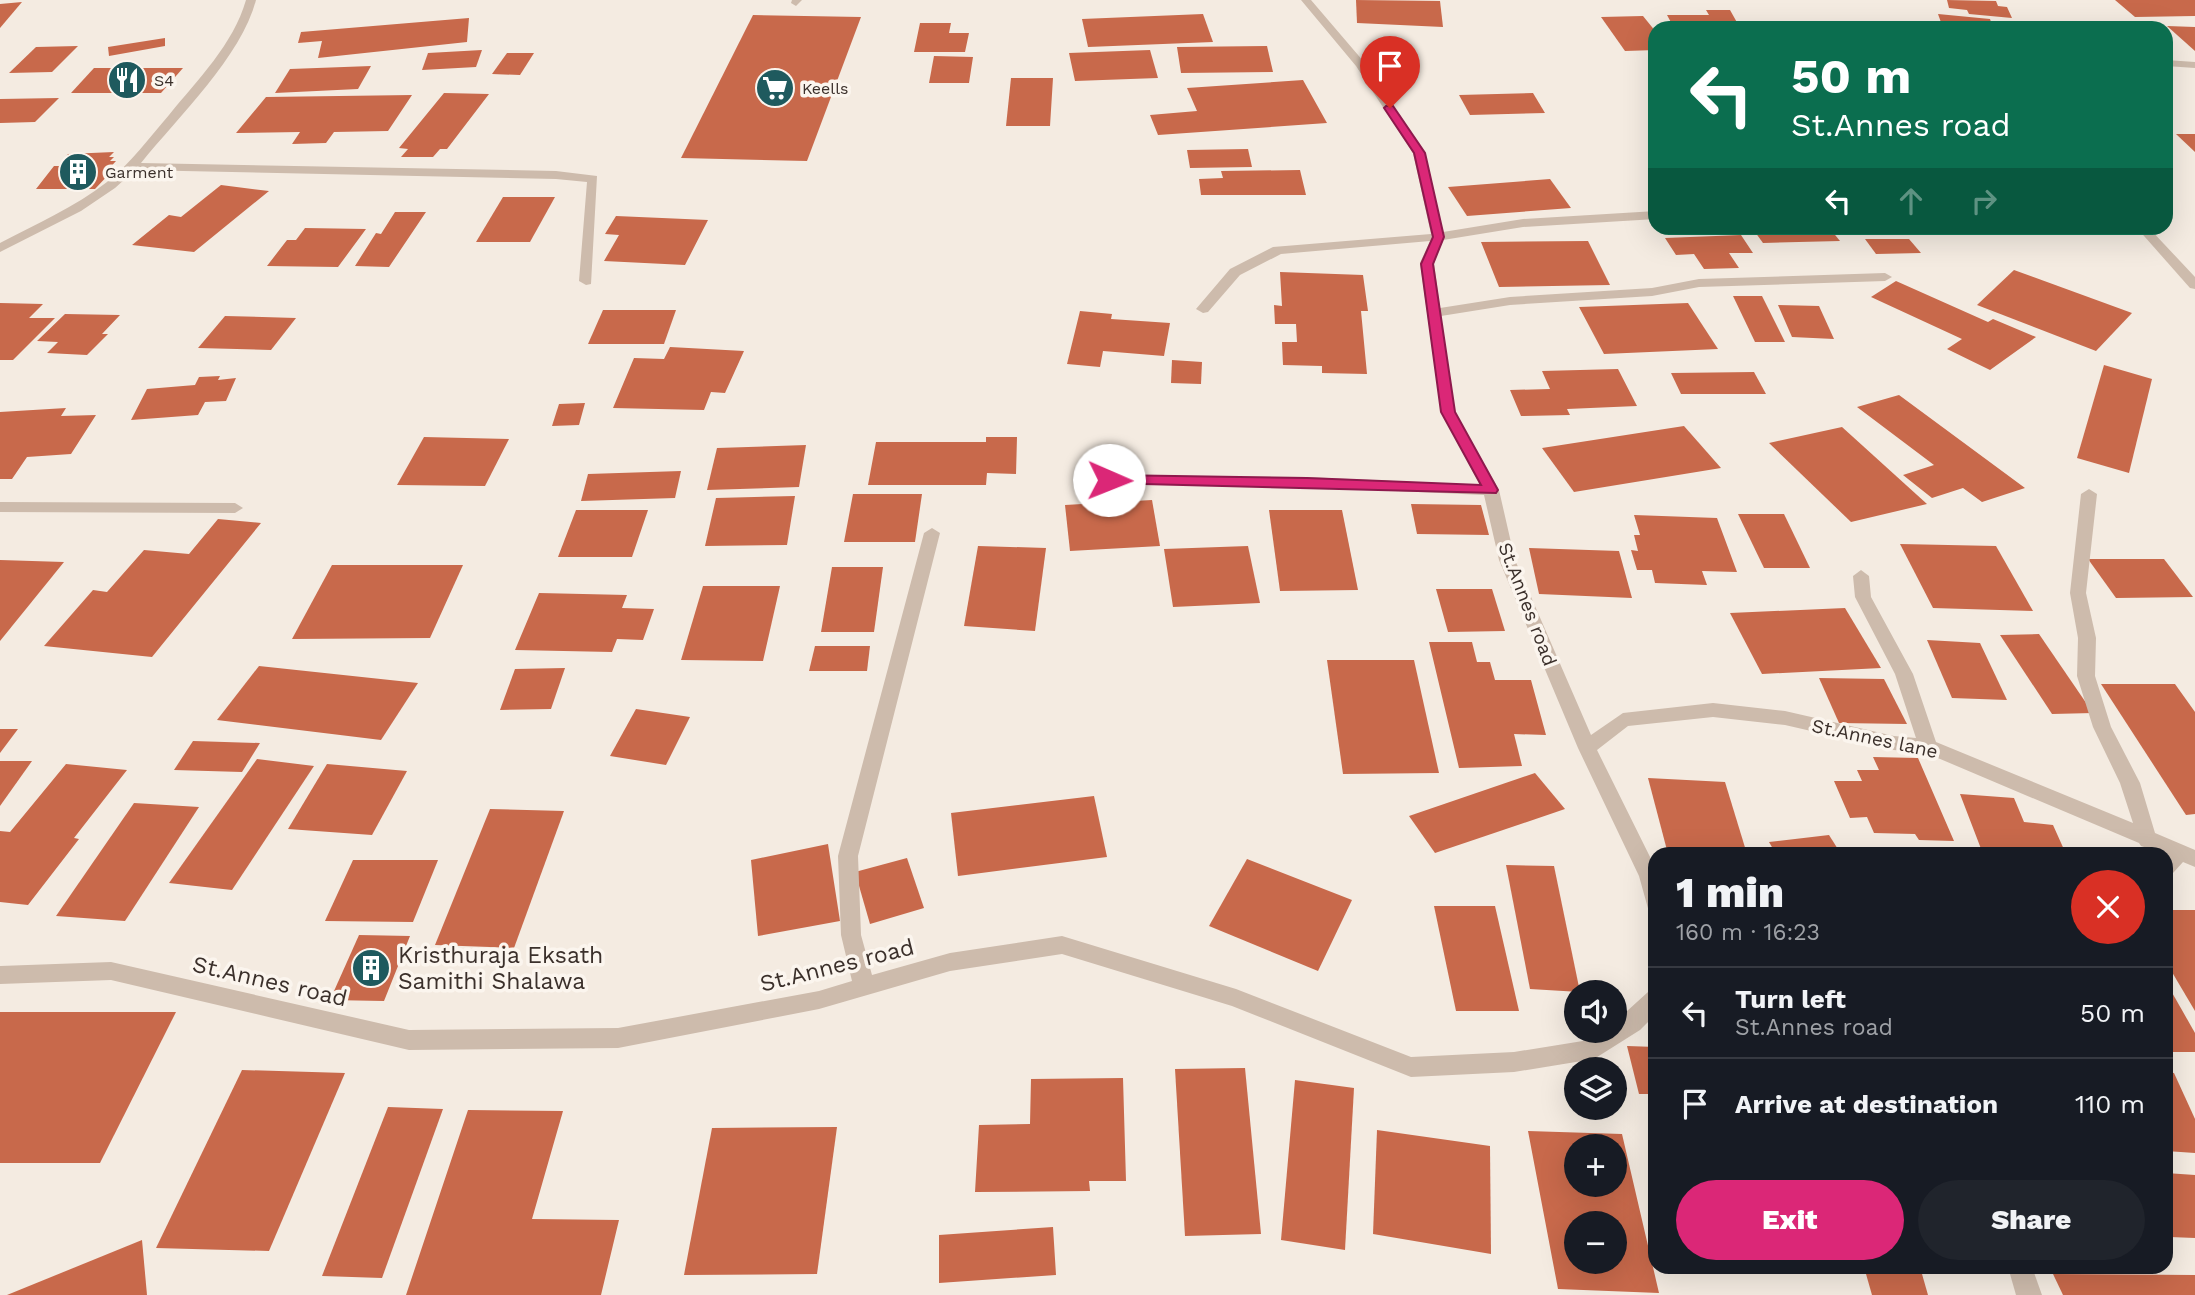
<!DOCTYPE html>
<html lang="en">
<head>
<meta charset="utf-8">
<style>
	:root { --surface:#171b24; --page:#20242c; --text:#f1f3f6; --muted:#9ea1a6; --line:#363941; --accent:#db2777 }
	body { margin:0; font-family:"Work Sans",sans-serif; background:var(--page); color:var(--text); height:100vh; display:flex; flex-direction:column; font-size:26px; white-space:nowrap }
	* { box-sizing:border-box; margin:0 }
	p { font-size:23px; color:var(--muted) }
	.icon { flex:none; width:38px; height:38px; fill:none; stroke:currentColor; stroke-width:2; stroke-linecap:round; stroke-linejoin:round }
	.map { position:relative; flex:1; overflow:hidden }
	.sheet { position:absolute; left:1648px; top:847px; width:525px; height:427px; display:flex; flex-direction:column; background:var(--surface); border-radius:21px; box-shadow:0 7px 28px #0002 }
	.sheet>* { flex:none }
	.top-card { position:absolute; left:1648px; top:21px; width:525px; height:214px; border-radius:21px; box-shadow:0 7px 28px #0002; background:#0b6e4f; color:#fff; overflow:hidden }
	.buttons { position:absolute; left:1564px; top:980px; display:grid; gap:14px }
	.buttons a { display:grid; place-items:center; width:63px; height:63px; border-radius:50%; background:var(--surface); box-shadow:0 7px 28px #0002; font-size:35px }
	.pin { position:absolute; display:grid; place-items:center; width:60px; height:60px; color:#fff; margin:-72px -30px; border-radius:50% 50% 50% 0; rotate:-45deg; box-shadow:0 0 7px #0007 }
	.pin .icon { rotate:45deg }
	.me { position:absolute; width:77px; margin:-38px; rotate:91deg; stroke-linejoin:round; filter:drop-shadow(0 0 5px #0008) }
	.turn { display:flex; align-items:center; gap:24px; height:147px; padding:0 28px; font-size:32px }
	.turn .icon { width:91px; height:91px; stroke-width:2.5 }
	.turn b { display:block; font-size:49px; line-height:60px }
	.lanes { display:flex; align-items:center; height:66px; padding:0 28px; background:#0003; justify-content:center; gap:35px; direction:ltr }
	.lanes .off { opacity:.35 }
	.round { display:grid; place-items:center; flex:none; width:74px; height:74px; border-radius:37px; background:var(--page) }
	.summary { display:flex; align-items:center; justify-content:space-between; height:119px; padding:0 28px }
	h1 { font-size:42px; font-weight:800; line-height:52px }
	.primary-button { display:flex; gap:14px; margin-top:auto; padding:14px 28px }
	.primary-button a { flex:1; height:80px; border-radius:42px; background:var(--accent); color:#fff; font-size:28px; font-weight:800; line-height:80px; text-align:center }
	.primary-button a+a { background:var(--page); color:var(--text) }
	ul { padding:0; list-style:none }
	li { display:flex; align-items:center; gap:21px; height:91px; padding:0 28px; border-top:2px solid var(--line) }
	li div { flex:1 }
	li b { display:block; font-size:26px }
	li em { font-style:normal }
	.map>svg:first-child { display:block }
	.building { fill:#c8694b; fill-rule:evenodd }
	.lines { fill:none; stroke-linecap:round; stroke-linejoin:round }
	.lane { fill:#cdbbac; fill-rule:evenodd }
	.street { fill:#cdbbac; fill-rule:evenodd }
	.route { fill:#db2777; stroke:#8e194d; stroke-width:2 }
	.labels { text-anchor:middle; stroke-width:7; stroke-linejoin:round; paint-order:stroke }
	.far-poi-label { font-size:16px; fill:#3b302b; stroke:#fbf5ee; text-anchor:start }
	.street-label { font-size:19px; fill:#3b302b; stroke:#fbf5ee }
	.near-poi-label { font-size:23px; fill:#3b302b; stroke:#fbf5ee; text-anchor:start }
	.near-street-label { font-size:23px; fill:#3b302b; stroke:#fbf5ee }
</style>
</head>
<body>
<div class="map">
<svg width="2195" height="1295" viewBox="0 0 2195 1295">
	<rect width="100%" height="100%" fill="#f4ebe1"/>
	<g class="building">
		<polygon points="1356,0 1440,1 1443,27 1357,23"/>
		<polygon points="1947,0 1996,1 1998,6 2007,7 2012,18 1969,14 1967,10 1949,8"/>
		<polygon points="2115,0 2195,0 2195,16 2135,17"/>
		<polygon points="22,2 0,28 0,4"/>
		<polygon points="1706,10 1730,10 1739,26 1674,28 1667,15 1709,15"/>
		<polygon points="1203,14 1213,42 1088,47 1082,19"/>
		<polygon points="1938,14 1990,19 1993,28 1943,28"/>
		<polygon points="753,15 861,17 807,161 681,158"/>
		<polygon points="1643,16 1656,32 1656,50 1625,51 1601,17"/>
		<polygon points="469,18 467,42 318,58 322,41 298,43 301,32"/>
		<polygon points="920,23 951,23 949,33 969,33 965,52 914,52"/>
		<polygon points="2167,26 2195,27 2195,51"/>
		<polygon points="165,38 165,46 109,56 108,47"/>
		<polygon points="78,46 52,72 9,73 36,47"/>
		<polygon points="1267,46 1273,72 1181,73 1177,47"/>
		<polygon points="482,50 476,67 422,70 428,53"/>
		<polygon points="1150,50 1158,78 1075,81 1069,53"/>
		<polygon points="507,53 534,53 520,75 492,74"/>
		<polygon points="934,56 973,57 969,83 929,83"/>
		<polygon points="371,66 358,89 275,93 290,69"/>
		<polygon points="94,68 183,68 161,93 71,93"/>
		<polygon points="1011,78 1053,78 1050,126 1006,126"/>
		<polygon points="1303,80 1327,123 1158,135 1150,115 1197,111 1187,88"/>
		<polygon points="444,93 489,94 447,149 440,149 433,157 401,157 408,149 399,148"/>
		<polygon points="1533,93 1545,113 1470,115 1459,95"/>
		<polygon points="412,95 388,131 334,132 326,143 292,144 300,132 236,133 266,97"/>
		<polygon points="59,98 35,122 0,123 0,99"/>
		<polygon points="2176,134 2195,134 2195,152"/>
		<polygon points="1248,149 1252,167 1190,168 1187,150"/>
		<polygon points="114,152 109,157 114,157 110,161 116,161 105,173 111,172 95,189 36,189 54,166 59,166 68,154"/>
		<polygon points="1300,170 1306,195 1201,195 1199,179 1223,178 1221,171"/>
		<polygon points="1550,179 1571,208 1467,216 1448,187"/>
		<polygon points="221,185 269,191 194,252 132,245 169,215 181,217"/>
		<polygon points="503,197 555,197 530,242 476,242"/>
		<polygon points="395,212 426,212 389,267 355,266 376,233 381,234"/>
		<polygon points="616,216 708,220 685,265 604,261 619,235 605,234"/>
		<polygon points="305,228 366,229 338,267 267,266 287,240 296,240"/>
		<polygon points="1831,230 1840,241 1763,243 1755,232"/>
		<polygon points="1741,235 1753,253 1729,253 1739,268 1704,269 1694,254 1676,255 1665,238"/>
		<polygon points="1865,239 1909,239 1921,253 1876,254"/>
		<polygon points="1588,241 1610,285 1499,287 1481,242"/>
		<polygon points="2014,270 2132,313 2096,351 1977,305"/>
		<polygon points="1280,272 1363,275 1368,311 1361,311 1367,374 1322,373 1322,366 1283,365 1282,342 1297,342 1296,324 1275,324 1274,305 1282,306"/>
		<polygon points="1896,281 1988,322 1993,319 2036,337 1990,370 1947,349 1962,339 1871,297"/>
		<polygon points="1733,296 1762,296 1785,342 1755,342"/>
		<polygon points="0,303 43,304 29,318 55,318 13,360 0,360"/>
		<polygon points="1688,303 1718,349 1604,354 1579,307"/>
		<polygon points="1778,305 1819,306 1834,339 1792,337"/>
		<polygon points="603,310 676,310 664,344 588,344"/>
		<polygon points="1080,311 1112,314 1111,319 1170,323 1164,356 1103,351 1100,367 1067,364"/>
		<polygon points="65,314 120,315 102,334 108,334 87,355 47,353 58,342 37,341"/>
		<polygon points="225,316 296,318 271,350 198,348"/>
		<polygon points="670,347 744,351 725,393 711,392 704,410 613,408 634,358 664,359"/>
		<polygon points="1172,360 1202,362 1201,384 1171,383"/>
		<polygon points="2104,365 2152,379 2129,473 2077,458"/>
		<polygon points="1618,369 1637,406 1567,409 1570,415 1521,416 1510,390 1550,389 1542,371"/>
		<polygon points="1754,372 1766,394 1681,394 1671,373"/>
		<polygon points="220,376 218,380 236,378 226,401 205,402 198,415 131,420 147,389 195,385 199,377"/>
		<polygon points="1899,395 2025,488 1982,502 1963,488 1932,498 1903,475 1934,465 1857,407"/>
		<polygon points="585,403 579,425 552,426 559,404"/>
		<polygon points="66,408 61,416 96,415 71,454 27,457 12,479 0,479 0,412"/>
		<polygon points="1684,426 1721,468 1574,492 1542,448"/>
		<polygon points="1842,427 1927,504 1851,522 1769,443"/>
		<polygon points="424,437 509,439 485,486 397,485"/>
		<polygon points="986,437 1017,437 1016,474 987,473 986,485 868,485 876,442 986,442"/>
		<polygon points="806,445 799,487 707,490 717,448"/>
		<polygon points="681,471 675,498 581,501 588,474"/>
		<polygon points="853,494 922,494 915,542 844,542"/>
		<polygon points="795,496 787,545 705,546 716,498"/>
		<polygon points="1152,500 1160,546 1070,551 1065,505"/>
		<polygon points="1411,504 1481,505 1489,535 1417,534"/>
		<polygon points="576,510 648,510 632,557 558,557"/>
		<polygon points="1269,510 1342,510 1358,590 1280,591"/>
		<polygon points="1738,514 1784,514 1810,568 1764,568"/>
		<polygon points="1634,515 1717,518 1737,572 1702,571 1707,585 1655,583 1652,570 1637,570 1631,550 1638,551 1634,535 1640,535"/>
		<polygon points="218,519 261,523 152,657 44,646 93,590 107,592 144,550 189,554"/>
		<polygon points="1900,544 1996,546 2033,611 1933,608"/>
		<polygon points="978,546 1046,548 1035,631 964,626"/>
		<polygon points="1248,546 1260,603 1173,607 1164,549"/>
		<polygon points="1529,548 1619,551 1632,598 1539,594"/>
		<polygon points="2088,559 2164,559 2193,597 2116,598"/>
		<polygon points="0,560 64,562 0,641"/>
		<polygon points="332,565 463,565 430,638 292,639"/>
		<polygon points="832,567 883,567 874,632 821,632"/>
		<polygon points="703,586 780,586 763,661 681,660"/>
		<polygon points="1436,589 1492,589 1505,631 1448,632"/>
		<polygon points="539,593 627,595 622,608 654,609 643,640 617,639 612,652 515,650"/>
		<polygon points="1845,608 1881,668 1762,674 1730,613"/>
		<polygon points="2039,634 2093,713 2052,714 2000,635"/>
		<polygon points="1927,640 1980,643 2007,700 1952,698"/>
		<polygon points="1429,642 1472,642 1477,662 1490,662 1495,680 1531,680 1546,735 1514,734 1522,766 1459,768"/>
		<polygon points="815,646 870,646 867,671 809,671"/>
		<polygon points="1327,660 1414,660 1439,773 1343,774"/>
		<polygon points="259,666 418,683 381,740 217,720"/>
		<polygon points="565,668 551,709 500,710 515,669"/>
		<polygon points="1819,678 1884,679 1907,724 1839,723"/>
		<polygon points="2101,684 2175,684 2195,712 2195,814 2186,815"/>
		<polygon points="636,709 690,717 666,765 610,756"/>
		<polygon points="0,729 18,729 0,753"/>
		<polygon points="193,741 260,743 242,772 174,770"/>
		<polygon points="1873,757 1918,758 1954,841 1919,840 1915,834 1874,833 1867,817 1850,818 1834,781 1862,781 1857,770 1879,770"/>
		<polygon points="257,759 314,766 232,890 169,883"/>
		<polygon points="0,761 32,761 0,806"/>
		<polygon points="66,764 127,770 74,838 79,839 28,905 0,902 0,831 10,832"/>
		<polygon points="327,764 407,771 372,835 288,829"/>
		<polygon points="1535,773 1565,809 1435,853 1409,816"/>
		<polygon points="1648,778 1725,782 1747,854 1668,854"/>
		<polygon points="1960,794 2014,798 2024,822 2053,825 2066,854 1983,854"/>
		<polygon points="1094,796 1107,857 958,876 951,813"/>
		<polygon points="134,803 199,807 125,921 56,916"/>
		<polygon points="490,809 564,811 514,948 435,945"/>
		<polygon points="1829,835 1841,854 1776,854 1769,842"/>
		<polygon points="828,844 840,921 758,936 751,860"/>
		<polygon points="1887,850 1934,852 1934,854 1889,854"/>
		<polygon points="907,858 924,908 870,924 855,872"/>
		<polygon points="1247,859 1352,900 1318,971 1209,926"/>
		<polygon points="353,860 438,860 413,922 325,921"/>
		<polygon points="1506,865 1554,866 1580,992 1530,989"/>
		<polygon points="1434,906 1495,906 1519,1011 1456,1011"/>
		<polygon points="2166,910 2195,910 2195,1011 2166,962"/>
		<polygon points="359,935 410,936 384,1001 330,1000"/>
		<polygon points="2166,982 2195,1033 2195,1052 2166,1052"/>
		<polygon points="0,1012 176,1012 100,1163 0,1163"/>
		<polygon points="1627,1046 1656,1047 1656,1094 1639,1094"/>
		<polygon points="1245,1068 1261,1234 1185,1236 1175,1069"/>
		<polygon points="242,1070 345,1073 269,1251 156,1248"/>
		<polygon points="2166,1072 2174,1073 2195,1119 2195,1153 2166,1151"/>
		<polygon points="1123,1078 1126,1181 1089,1181 1090,1191 975,1192 979,1125 1030,1124 1031,1079"/>
		<polygon points="1295,1080 1354,1088 1345,1250 1281,1240"/>
		<polygon points="388,1107 443,1109 382,1278 322,1276"/>
		<polygon points="468,1110 563,1111 532,1219 619,1220 601,1295 406,1295"/>
		<polygon points="837,1127 817,1274 684,1275 712,1128"/>
		<polygon points="1377,1130 1490,1146 1491,1254 1373,1234"/>
		<path d="M1528 1131 1622 1134 1659 1293 1558 1289ZM1577 1146H1615V1185H1577ZM1577 1223H1615V1262H1577Z"/>
		<polygon points="2166,1173 2195,1175 2195,1238 2170,1237 2166,1228"/>
		<polygon points="1053,1227 1056,1275 939,1283 939,1235"/>
		<polygon points="142,1240 147,1295 7,1295"/>
		<polygon points="1864,1267 1920,1267 1928,1295 1872,1295"/>
		<polygon points="2053,1274 2195,1275 2195,1295 2063,1295"/>
	</g>
	<g class="lines">
		<polygon class="lane" points="792,0 802,0 796,6 791,3"/>
		<g class="street">
			<path d="M246 0H256C241 57 179 116 141 163L556 171 597 176 591 284 586 285 579 281 587 182 556 179 135 170 115 188 81 211 0 252V243C36 224 75 207 107 182 131 163 149 138 169 115 198 79 233 45 246 0Z"/>
			<polygon points="1301,0 1311,0 1364,62 1425,153 1443,232 1523,219 1656,211 1656,219 1523,227 1443,240 1434,263 1440,308 1510,297 1652,288 1699,279 1885,273 1892,277 1885,281 1699,287 1652,296 1510,305 1441,316 1455,412 1499,490 1515,560 1591,735 1623,713 1713,703 1785,711 1894,736 1916,738 1895,674 1855,597 1853,576 1861,570 1869,576 1871,597 1913,674 1936,742 2133,823 2120,783 2093,727 2077,676 2078,638 2070,593 2081,494 2089,489 2097,494 2086,593 2096,638 2095,676 2111,727 2140,783 2155,833 2195,850 2195,867 2183,862 2173,873 2166,875 2166,854 2141,846 2139,843 1926,753 1894,750 1785,725 1713,717 1628,726 1597,750 1656,869 1656,914 1649,912 1639,876 1578,748 1499,560 1484,495 1307,487 1104,483 1101,480 1109,475 1307,477 1480,485 1441,412 1420,263 1430,241 1281,254 1240,275 1208,312 1203,313 1196,309 1230,269 1273,247 1431,234 1413,153 1356,66"/>
			<polygon points="2166,60 2195,62 2195,68 2166,66"/>
			<polygon points="2137,228 2149,228 2195,277 2195,289 2190,288"/>
			<polygon points="0,502 235,503 243,508 235,513 0,512"/>
			<polygon points="932,528 940,533 858,856 861,935 872,975 950,953 1062,936 1236,989 1411,1057 1514,1052 1589,1040 1603,1031 1615,1031 1615,1022 1648,992 1656,990 1656,1014 1640,1030 1594,1059 1514,1072 1411,1077 1232,1006 1062,954 950,971 819,1009 618,1048 409,1050 111,980 0,984 0,966 111,962 409,1030 618,1028 819,991 852,981 841,935 838,856 924,533"/>
			<polygon points="2008,1267 2032,1267 2042,1295 2016,1295"/>
		</g>
	</g>
	<polygon class="route" points="1386,106 1393,106 1425,153 1444,237 1433,264 1455,412 1498,490 1496,493 1104,483 1102,480 1109,475 1307,478 1481,485 1441,412 1421,264 1433,237 1414,153 1384,108"/>
	<defs>
		<symbol id="restaurant-disc" viewBox="-11 -11 22 22"><circle r="9.5" fill="#1f5a5e" stroke="#fbf5ee"/><path d="M-5-6h1v4h1v-4h1v4h1v-4h1v5L-1.5 .5V6h-2V.5L-5-1ZM5-6V6H3V1.5H1.5Q1.5-4 5-6Z" fill="#fff"/></symbol>
		<symbol id="supermarket-disc" viewBox="-11 -11 22 22"><circle r="9.5" fill="#1f5a5e" stroke="#fbf5ee"/><path d="M-6-5.5h2.5l.6 2H6L4.5 2H-2.5L-4.4-4H-6ZM-1.5 3.2a1.3 1.3 0 1 0 .1 0ZM3 3.2a1.3 1.3 0 1 0 .1 0Z" fill="#fff"/></symbol>
		<symbol id="building-disc" viewBox="-11 -11 22 22"><circle r="9.5" fill="#1f5a5e" stroke="#fbf5ee"/><path d="M-4-6H4V6H1V3H-1V6H-4ZM-2.5-4.3h1.7v1.8h-1.7ZM.8-4.3h1.7v1.8H.8ZM-2.5-1h1.7V.8h-1.7ZM.8-1h1.7V.8H.8Z" fill="#fff"/></symbol>
	</defs>
	<g fill-rule="evenodd">
		<use href="#restaurant-disc" x="105" y="58" width="44" height="44"/>
		<use href="#supermarket-disc" x="753" y="66" width="44" height="44"/>
		<use href="#building-disc" x="56" y="150" width="44" height="44"/>
		<use href="#building-disc" x="349" y="946" width="44" height="44"/>
	</g>
	<g class="labels">
		<g class="far-poi-label">
			<text x="154" y="86">S4</text>
			<text x="802" y="94">Keells</text>
			<text x="105" y="178">Garment</text>
		</g>
		<g class="street-label">
			<text transform="translate(1528 604) rotate(69)" y="7">St.Annes road</text>
			<text transform="translate(1875 738) rotate(12)" y="7">St.Annes lane</text>
		</g>
		<g class="near-poi-label">
			<text x="398" y="963">Kristhuraja Eksath<tspan x="398" dy="26">Samithi Shalawa</tspan></text>
		</g>
		<g class="near-street-label">
			<text transform="translate(837 965) rotate(-14)" y="8">St.Annes road</text>
			<text transform="translate(270 981) rotate(13)" y="8">St.Annes road</text>
		</g>
	</g>
</svg>
<div class="buttons">
<a><svg class="icon" aria-label="sound" viewBox="0 0 24 24"><path d="M4 9h4l5-4v14l-5-4H4zM17 9q2 3 0 6"/></svg></a>
<a><svg class="icon" aria-label="layers" viewBox="0 0 24 24"><path d="M12 4l9 5-9 5-9-5zM3 14l9 5 9-5"/></svg></a>
<a>+</a>
<a>−</a>
</div>
<div class="pin" style="left:1390px;top:108px;background:#d93025"><svg class="icon" aria-label="arrive" viewBox="0 0 24 24"><path d="M6 21V4h12l-3 4 3 4H6"/></svg></div>
<svg class="me" style="left:1109px;top:480px" viewBox="-20 -20 40 40"><circle r="19" fill="#fff"/><path d="M0-13L10 11 0 6-10 11z" fill="#db2777"/></svg>
<div class="top-card">
<div class="turn"><svg class="icon" aria-label="left" viewBox="0 0 24 24"><path d="M17 20v-9H6M10 6l-5 5 5 5"/></svg><div><b>50 m</b>St.Annes road</div></div>
<div class="lanes"><svg class="icon" aria-label="left" viewBox="0 0 24 24"><path d="M17 20v-9H6M10 6l-5 5 5 5"/></svg><svg class="icon off" aria-label="ahead" viewBox="0 0 24 24"><path d="M12 20V5M6 11l6-6 6 6"/></svg><svg class="icon off" aria-label="right" viewBox="0 0 24 24"><path d="M7 20v-9h11M14 6l5 5-5 5"/></svg></div>
</div>
<section class="sheet">
<div class="summary"><div><h1>1 min</h1><p>160 m · 16:23</p></div><a class="round" style="background:#d93025;color:#fff"><svg class="icon" aria-label="close" viewBox="0 0 24 24"><path d="M6 6l12 12M18 6L6 18"/></svg></a></div>
<ul>
<li><svg class="icon" aria-label="left" viewBox="0 0 24 24"><path d="M17 20v-9H6M10 6l-5 5 5 5"/></svg><div><b>Turn left</b><p>St.Annes road</p></div><em>50 m</em></li>
<li><svg class="icon" aria-label="arrive" viewBox="0 0 24 24"><path d="M6 21V4h12l-3 4 3 4H6"/></svg><div><b>Arrive at destination</b></div><em>110 m</em></li>
</ul>
<div class="primary-button"><a>Exit</a><a>Share</a></div>
</section>
</div>
</body>
</html>
